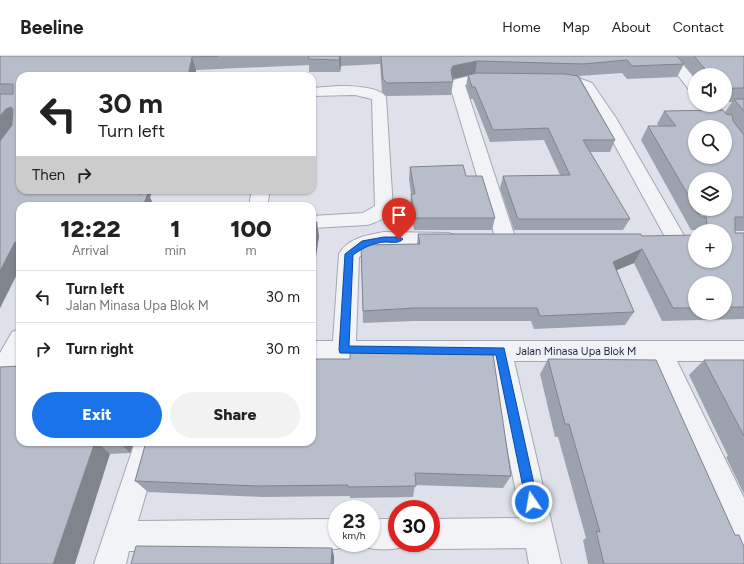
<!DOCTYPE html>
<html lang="en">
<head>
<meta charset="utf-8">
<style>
	:root { --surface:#fff; --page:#f2f2f2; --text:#222; --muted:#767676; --line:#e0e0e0; --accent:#1a73e8 }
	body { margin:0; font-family:Figtree,sans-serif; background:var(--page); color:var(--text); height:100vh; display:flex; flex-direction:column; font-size:15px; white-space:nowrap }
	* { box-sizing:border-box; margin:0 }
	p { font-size:13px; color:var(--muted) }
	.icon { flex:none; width:22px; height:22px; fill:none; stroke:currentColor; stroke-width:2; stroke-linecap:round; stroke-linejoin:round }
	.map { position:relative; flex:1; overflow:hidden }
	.side { position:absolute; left:16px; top:146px; width:300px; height:244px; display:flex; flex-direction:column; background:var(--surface); border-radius:12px; box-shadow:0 1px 3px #0004 }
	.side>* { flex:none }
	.guide { position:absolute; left:16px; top:16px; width:300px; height:122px; border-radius:12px; box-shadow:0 1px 3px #0004; background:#fff; color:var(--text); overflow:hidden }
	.fabs { position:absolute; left:688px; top:12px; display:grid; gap:8px }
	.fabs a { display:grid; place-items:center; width:44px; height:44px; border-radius:50%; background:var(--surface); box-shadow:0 1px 3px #0004; font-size:20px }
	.speed { position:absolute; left:328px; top:444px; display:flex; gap:8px; font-size:20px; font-weight:700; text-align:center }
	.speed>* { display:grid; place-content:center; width:52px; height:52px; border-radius:50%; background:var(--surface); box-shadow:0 1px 3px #0004; line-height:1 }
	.speed small { font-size:10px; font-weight:400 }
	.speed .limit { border:6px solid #d22; background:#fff; color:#111 }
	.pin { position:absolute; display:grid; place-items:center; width:34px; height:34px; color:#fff; margin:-41px -17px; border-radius:50% 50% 50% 0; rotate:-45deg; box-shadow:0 0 4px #0007 }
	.pin .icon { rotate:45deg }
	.me { position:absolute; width:44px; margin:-22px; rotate:348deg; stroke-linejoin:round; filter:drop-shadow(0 0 3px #0008) }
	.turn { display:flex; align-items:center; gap:14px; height:84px; padding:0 16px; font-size:18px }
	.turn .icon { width:52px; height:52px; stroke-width:2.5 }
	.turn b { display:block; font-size:28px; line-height:34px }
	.then { display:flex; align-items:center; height:38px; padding:0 16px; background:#0003; gap:8px; font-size:15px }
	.eta { display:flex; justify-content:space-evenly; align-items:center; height:68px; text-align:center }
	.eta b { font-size:24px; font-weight:800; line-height:28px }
	.button { display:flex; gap:8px; margin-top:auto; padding:8px 16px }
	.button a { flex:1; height:46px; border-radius:24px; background:var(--accent); color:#fff; font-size:16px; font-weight:800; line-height:46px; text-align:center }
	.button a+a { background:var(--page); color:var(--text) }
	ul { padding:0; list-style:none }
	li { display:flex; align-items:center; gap:12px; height:52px; padding:0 16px; border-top:1px solid var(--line) }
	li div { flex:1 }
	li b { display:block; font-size:15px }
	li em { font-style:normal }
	header { display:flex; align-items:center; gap:24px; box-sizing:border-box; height:56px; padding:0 20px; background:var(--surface); border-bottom:1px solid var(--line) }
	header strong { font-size:19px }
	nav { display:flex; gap:22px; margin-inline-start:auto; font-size:14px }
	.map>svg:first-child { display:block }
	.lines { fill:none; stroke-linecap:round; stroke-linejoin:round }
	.minor-casing { stroke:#a3a7b4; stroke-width:2 }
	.minor { fill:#f1f3f7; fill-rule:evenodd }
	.wall { fill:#9da3ae; fill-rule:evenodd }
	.shaded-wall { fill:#80848d }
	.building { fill:#b7bdca; stroke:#80848d; fill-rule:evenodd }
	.route { fill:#1a73e8; stroke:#114b97 }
	.labels { text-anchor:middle; stroke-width:3; stroke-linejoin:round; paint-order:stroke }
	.street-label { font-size:11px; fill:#252d42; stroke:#edf1f7 }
</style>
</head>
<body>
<header>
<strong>Beeline</strong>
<nav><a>Home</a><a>Map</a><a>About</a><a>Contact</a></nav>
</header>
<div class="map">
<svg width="744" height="508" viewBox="0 0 744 508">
	<rect width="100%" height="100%" fill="#dee1e9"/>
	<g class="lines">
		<defs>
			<g id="minor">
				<polygon points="663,0 676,0 695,23 695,36 690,35"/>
				<polygon points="473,19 503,20 505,23 503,26 498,27 465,29 516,184 513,189 506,191 499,189 496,184 451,33 451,27 453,24"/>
				<polygon points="554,20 576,21 592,27 616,62 686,183 683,188 676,190 669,188 600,62 582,33 574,29 549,27 547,24 549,21"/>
				<path d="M338 30C350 30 379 30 386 41L393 153C388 161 376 167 367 169L312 172V160L363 157 375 150 372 43 355 39 312 40V32Z"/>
				<polygon points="705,49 717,49 744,81 744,96 738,94 725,78 725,71 719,71 704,51"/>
				<polygon points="252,134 270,134 267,150 249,150"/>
				<path d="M384 176 448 177 455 179 458 184 455 189 448 191 384 190 370 193 359 201 356 285H744V305H677L744 442V489L733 485 653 305H514L561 508H529L526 492 431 493 420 489V487H431V463L521 462 490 305H312V285H333L339 198C348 182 367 179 384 176Z"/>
				<polygon points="20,273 20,306 9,328 0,331 0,297 12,276"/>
				<polygon points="135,386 161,386 138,465 337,463 337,487 348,487 348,489 337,493 129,495 126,508 94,508"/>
				<path d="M371 463H397V487H408V489C392 495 376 495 360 489V487H371Z"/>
			</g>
		</defs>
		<use href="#minor" class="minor-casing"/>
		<use href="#minor" class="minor"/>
	</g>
	<g class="wall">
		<path d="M0 0H744V175H735V177H744V263L662 265 634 207 616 214 634 256 625 269 534 273 531 265H413L363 267 361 189 417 188 418 178 642 180 695 205 725 175 691 174 641 84 648 70H659L657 68 664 55 727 59 725 56 732 46H725V19H695V22L684 8 677 21 627 23 622 17 579 20 615 84 610 96H590L630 163 623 174H514L500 132 503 120 560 119 544 84 490 86 473 43H470L466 30 468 19 453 23V26L451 39 387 40 382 36 380 8 341 10 340 16H309V9L196 14 195 20H20V134H85L84 137H90L92 134H153L150 141 20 150V212L0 252 12 69 0 85ZM695 123 725 153H695ZM695 227H725V257H695Z"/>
		<polygon points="410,111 466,120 495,162 492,174 414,174 410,150 411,138 409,123"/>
		<polygon points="312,166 319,180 315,207 312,207"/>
		<polygon points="548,303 744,508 588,508 583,484 586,482 558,381 555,381 540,318"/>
		<polygon points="704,304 744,304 744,438 726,401 728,400 689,319"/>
		<polygon points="20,386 134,386 130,397 110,398"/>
		<polygon points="146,386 511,420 503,432 415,429 413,441 350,442 350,440 263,441 148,436 135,425"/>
	</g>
	<g class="shaded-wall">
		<polygon points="340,0 341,0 341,10 340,16 339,4"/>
		<polygon points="192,1 196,14 195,20 188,20"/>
		<polygon points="477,5 475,18 452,23 451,14 453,10"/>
		<polygon points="11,51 19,65 14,67 0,85 0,60 6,53"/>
		<polygon points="71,134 85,134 79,150 70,137"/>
		<polygon points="140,134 153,134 150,141 154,150 143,150 139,138"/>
		<polygon points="317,166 319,180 315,207 313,193"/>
		<polygon points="20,183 20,189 18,186"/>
		<polygon points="15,186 20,192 20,212 0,252 0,215"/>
		<polygon points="642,193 634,207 605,219 613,206"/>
		<polygon points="95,386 97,386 110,398 75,508 53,508"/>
		<polygon points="119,386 134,386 130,397"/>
		<polygon points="332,492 334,500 334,508 331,508"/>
	</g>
	<g class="building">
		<polygon points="0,0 219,0 192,1 188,20 20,20 20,134 71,134 70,137 90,137 92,134 140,134 139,138 148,137 143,150 20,150 20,183 18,186 15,186 0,215 0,85 12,69 13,53 11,51 6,53 0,60 0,38 13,38 13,28 0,28"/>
		<polygon points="309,0 340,0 339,4 308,3"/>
		<polygon points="381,0 677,0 684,8 632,10 627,4 583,8 477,5 453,10 451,14 453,26 387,27 383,23"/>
		<polygon points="694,0 744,0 744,32 733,32 732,34 725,34 725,19 710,19"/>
		<polygon points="477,17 565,18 578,20 615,84 583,84 630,163 518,163 503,120 570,119 548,72 493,74 475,31 472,31 468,19"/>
		<polygon points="734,43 744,43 744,55"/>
		<path d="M723 54 726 58 732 59 733 65 744 79V161H735V177H744V251H725V227H695V252H673L642 193 613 206 634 256 540 260 537 252H415L363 255 361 189 420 188 418 178H641L642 180 695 179V205H725V175H709L707 170 706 161H701L696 153H725V123H695V151L648 70H676L664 55ZM695 71H725V101H695Z"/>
		<polygon points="463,109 466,120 482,120 495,162 415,162 411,138 415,138 410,111"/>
		<polygon points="312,166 317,166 313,193 312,193"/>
		<polygon points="418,295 493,298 511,420 415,417 416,430 348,431 348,429 257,430 135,425 146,386 312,386 312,303 350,303 350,296"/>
		<polygon points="548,303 656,304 735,479 739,479 744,491 744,508 604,508 596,475 600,476 569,368 565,368"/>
		<polygon points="704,304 744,304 744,380"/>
		<polygon points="20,310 20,386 95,386 53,508 0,508 0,311"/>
		<polygon points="136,490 332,492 331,508 131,508"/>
	</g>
	<path class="route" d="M384 181H399L403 183C399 188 391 186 385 186 372 187 363 192 353 199L349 290 504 292 538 446 536 451 532 453 528 451 526 446 496 299 340 297 339 294 345 198 362 185Z"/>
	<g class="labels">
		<g class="street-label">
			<text x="576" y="299">Jalan Minasa Upa Blok M</text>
		</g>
	</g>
</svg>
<div class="fabs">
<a><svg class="icon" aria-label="sound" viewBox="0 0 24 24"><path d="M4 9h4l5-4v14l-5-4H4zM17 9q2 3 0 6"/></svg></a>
<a><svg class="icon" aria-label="search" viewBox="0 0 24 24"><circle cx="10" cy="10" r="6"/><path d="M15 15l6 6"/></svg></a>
<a><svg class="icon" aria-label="layers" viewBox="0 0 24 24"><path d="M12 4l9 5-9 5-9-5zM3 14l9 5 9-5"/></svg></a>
<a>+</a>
<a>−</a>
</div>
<div class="speed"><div>23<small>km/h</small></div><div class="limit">30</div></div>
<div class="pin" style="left:399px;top:183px;background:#d93025"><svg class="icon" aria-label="arrive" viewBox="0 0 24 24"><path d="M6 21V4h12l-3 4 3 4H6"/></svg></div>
<svg class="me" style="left:532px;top:446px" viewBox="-20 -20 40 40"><circle r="17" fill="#1a73e8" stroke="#fff" stroke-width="3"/><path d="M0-11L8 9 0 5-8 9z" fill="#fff"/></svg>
<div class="guide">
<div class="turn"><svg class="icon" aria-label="left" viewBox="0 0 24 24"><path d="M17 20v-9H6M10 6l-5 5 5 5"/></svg><div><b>30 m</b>Turn left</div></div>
<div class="then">Then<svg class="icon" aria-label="right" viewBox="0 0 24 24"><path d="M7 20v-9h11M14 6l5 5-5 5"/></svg></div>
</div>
<section class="side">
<div class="eta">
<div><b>12:22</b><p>Arrival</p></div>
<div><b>1</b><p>min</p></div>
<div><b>100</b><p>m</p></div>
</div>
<ul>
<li><svg class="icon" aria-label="left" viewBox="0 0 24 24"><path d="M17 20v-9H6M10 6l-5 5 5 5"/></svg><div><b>Turn left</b><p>Jalan Minasa Upa Blok M</p></div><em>30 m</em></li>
<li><svg class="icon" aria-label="right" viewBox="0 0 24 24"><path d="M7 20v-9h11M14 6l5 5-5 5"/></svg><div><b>Turn right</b></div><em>30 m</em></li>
</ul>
<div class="button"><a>Exit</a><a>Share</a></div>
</section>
</div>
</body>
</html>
